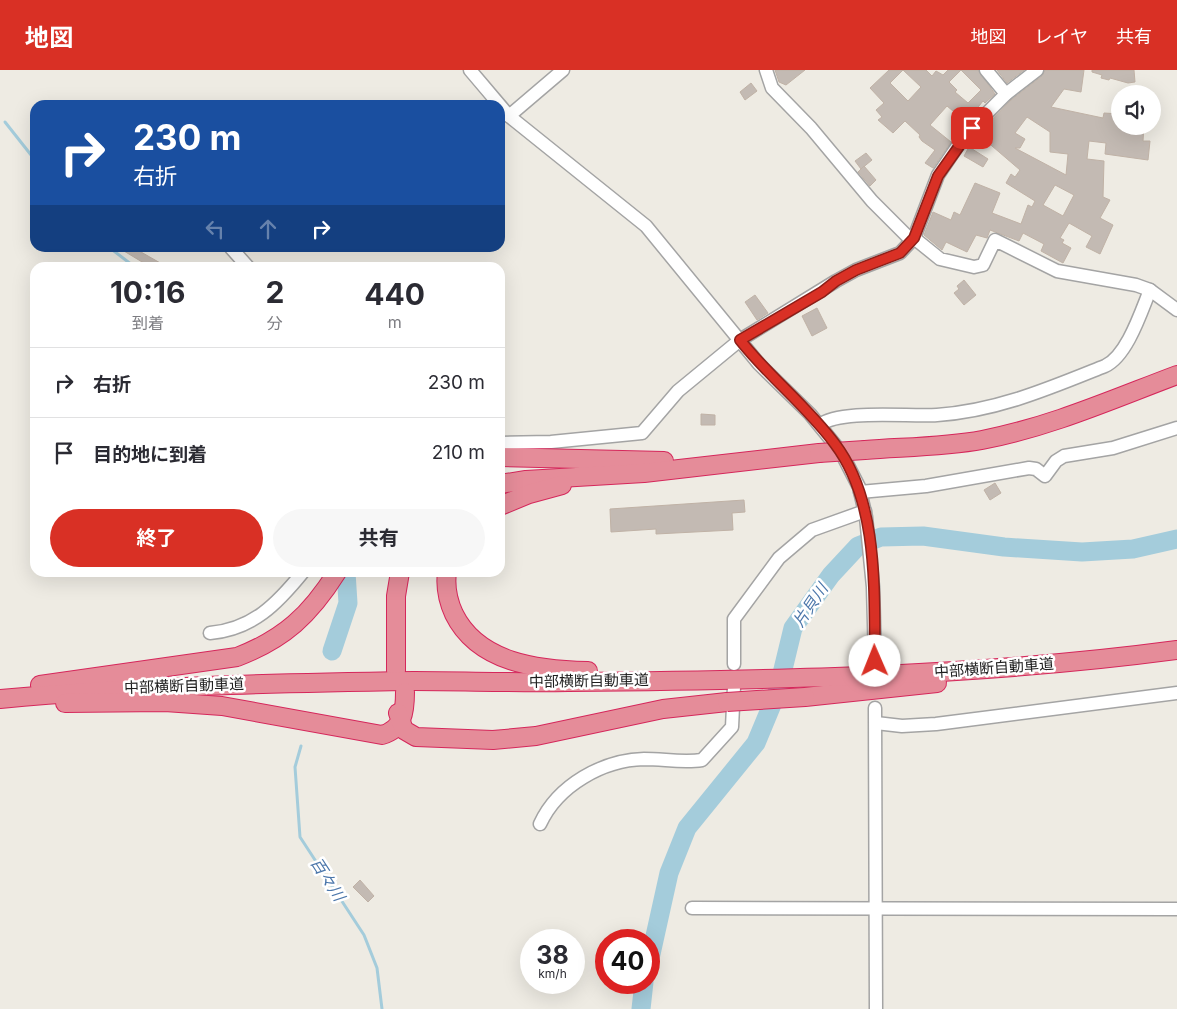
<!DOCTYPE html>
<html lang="ja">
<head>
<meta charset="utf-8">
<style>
	:root { --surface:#fff; --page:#f7f7f7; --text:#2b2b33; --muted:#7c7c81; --line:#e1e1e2; --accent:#d93025 }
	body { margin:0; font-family:Inter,"Noto Sans JP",sans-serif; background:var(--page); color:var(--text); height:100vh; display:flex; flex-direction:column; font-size:19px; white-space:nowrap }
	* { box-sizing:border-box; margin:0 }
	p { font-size:16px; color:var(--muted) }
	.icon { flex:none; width:28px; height:28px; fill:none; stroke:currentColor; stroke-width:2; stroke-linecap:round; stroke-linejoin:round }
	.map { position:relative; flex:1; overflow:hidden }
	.sheet { position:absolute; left:30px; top:192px; width:475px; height:315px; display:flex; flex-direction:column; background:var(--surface); border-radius:15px; box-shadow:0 5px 20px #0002 }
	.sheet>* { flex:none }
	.hud { position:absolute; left:30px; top:30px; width:475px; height:152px; border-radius:15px; box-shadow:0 5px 20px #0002; background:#1a4fa0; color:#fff; overflow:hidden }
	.controls { position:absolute; left:1111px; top:15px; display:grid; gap:10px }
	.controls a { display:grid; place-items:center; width:50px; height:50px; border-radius:50%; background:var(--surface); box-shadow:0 5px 20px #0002; font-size:25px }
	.speed { position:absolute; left:520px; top:859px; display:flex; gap:10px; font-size:25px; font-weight:700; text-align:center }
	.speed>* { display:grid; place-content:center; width:65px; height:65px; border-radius:50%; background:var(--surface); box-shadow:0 5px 20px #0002; line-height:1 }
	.speed small { font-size:12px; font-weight:400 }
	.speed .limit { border:8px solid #d22; background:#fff; color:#111 }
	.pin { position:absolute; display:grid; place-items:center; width:42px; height:42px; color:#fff; margin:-21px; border-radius:10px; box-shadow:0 2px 8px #0006 }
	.me { position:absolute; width:55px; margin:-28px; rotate:359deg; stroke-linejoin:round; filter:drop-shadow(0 0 4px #0008) }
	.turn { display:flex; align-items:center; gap:18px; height:105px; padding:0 20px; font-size:22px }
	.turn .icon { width:65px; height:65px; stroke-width:2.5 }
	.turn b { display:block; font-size:35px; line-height:42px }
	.lanes { display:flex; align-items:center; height:48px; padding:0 20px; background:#0003; justify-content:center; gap:25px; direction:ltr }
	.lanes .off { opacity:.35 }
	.eta { display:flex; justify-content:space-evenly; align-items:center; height:85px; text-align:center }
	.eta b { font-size:30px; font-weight:700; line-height:35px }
	.button { display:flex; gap:10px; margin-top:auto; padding:10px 20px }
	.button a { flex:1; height:58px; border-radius:30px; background:var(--accent); color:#fff; font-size:20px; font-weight:700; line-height:58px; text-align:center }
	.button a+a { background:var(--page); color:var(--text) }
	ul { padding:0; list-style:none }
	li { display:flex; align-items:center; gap:15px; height:70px; padding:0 20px; border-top:1px solid var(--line) }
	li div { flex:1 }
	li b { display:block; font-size:19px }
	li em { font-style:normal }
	header { display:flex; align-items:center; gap:30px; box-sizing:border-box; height:70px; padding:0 25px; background:var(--accent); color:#fff }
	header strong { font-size:24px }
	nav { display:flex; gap:28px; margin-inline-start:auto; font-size:18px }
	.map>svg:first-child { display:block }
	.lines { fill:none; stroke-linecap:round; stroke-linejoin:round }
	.stream { stroke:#a4ccdb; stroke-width:3 }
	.river { stroke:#a4ccdb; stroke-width:19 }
	.building { fill:#c3bab3; stroke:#c0b2a6; fill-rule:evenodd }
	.minor-casing { stroke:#a4a4a4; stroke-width:15 }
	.highway-casing { stroke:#d5275b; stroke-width:20 }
	.minor { stroke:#fff; stroke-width:12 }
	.highway { stroke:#e58c99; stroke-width:18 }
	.highway-bridge-casing { stroke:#d5275b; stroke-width:20; stroke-linecap:butt }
	.highway-bridge { stroke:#e58c99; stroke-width:18 }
	.route-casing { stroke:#8d1f18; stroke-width:12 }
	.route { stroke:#d93025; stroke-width:9 }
	.labels { text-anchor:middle; stroke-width:5; stroke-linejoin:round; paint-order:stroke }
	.street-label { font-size:15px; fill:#1d1d1d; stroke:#fff }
	.water-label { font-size:16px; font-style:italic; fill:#4c77ab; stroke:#fff }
</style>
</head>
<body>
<header>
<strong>地図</strong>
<nav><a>地図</a><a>レイヤ</a><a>共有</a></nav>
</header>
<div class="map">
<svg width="1177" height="939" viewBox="0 0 1177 939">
	<rect width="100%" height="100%" fill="#eeebe3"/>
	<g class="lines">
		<g class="stream">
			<polyline points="5,52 35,90"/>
			<polyline points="110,178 136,198"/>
			<polyline points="301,676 295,697 300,767 364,865 377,898 382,939"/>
		</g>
		<g class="river">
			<polyline points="332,581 348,533 346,502"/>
			<polyline points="649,893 669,803 687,758 756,673 778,620 793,558 831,505 858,476 881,467 923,466 1004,477 1082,482 1133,479 1177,469"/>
			<polyline points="641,939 644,912"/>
		</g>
	</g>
	<g class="building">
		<polygon points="775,0 805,0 786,15 779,12"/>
		<path d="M889 0H926L932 6 936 1 943 5 948 0H978L995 24 985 33 983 31 966 52 947 36 930 55 951 72 933 98 925 93 935 80 922 71 919 67 920 65 905 51 893 63 878 50 882 47 876 40 884 33 870 18ZM903 0 921 17 908 31 890 13ZM961 0 981 20 968 33 955 22 957 20 949 12Z"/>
		<polygon points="997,0 1024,0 1007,13"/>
		<path d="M1045 0H1084L1081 22 1064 19 1051 37 1103 48 1104 43 1120 44V56H1144L1143 71H1150L1148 90 1105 84 1106 73 1089 71 1087 89 1104 91 1103 127 1110 130 1100 148 1113 155 1100 184 1086 177 1092 166 1069 153 1060 168 1064 170 1062 173 1071 178 1063 193 1041 181 1044 174 1023 163 1019 171 990 160 987 168 976 165 967 182 946 172 942 180 924 165 933 142 951 150 954 142 960 145 975 113 1000 123 992 143 1021 154 1028 135 1032 137 1035 131 1006 113 1011 104 1015 107 1020 100 978 64 1011 30 1042 6ZM1027 47 1050 62V82L1068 84 1066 105 1015 78H1020L1025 69 1015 63ZM1055 115 1074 125 1063 146 1043 135Z"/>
		<polygon points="1092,0 1134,0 1135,12 1128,13 1110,8 1109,10 1101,8 1102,5 1092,2"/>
		<polygon points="751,13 757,21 745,30 740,22"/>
		<polygon points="969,77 988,89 983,97 964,86"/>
		<polygon points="866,83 872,90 861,99 855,91"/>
		<polygon points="864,96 876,110 870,116 858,102"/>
		<polygon points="119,178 143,178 141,182 169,198 152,198"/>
		<polygon points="964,210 976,225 964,235 954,223 959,219 957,216"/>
		<polygon points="755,225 768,243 757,250 745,232"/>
		<polygon points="817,238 827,258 812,266 802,246"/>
		<polygon points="701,344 715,345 715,355 701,355"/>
		<polygon points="995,413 1001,423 990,430 984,420"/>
		<polygon points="744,430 745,442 732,443 733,460 656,464 656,459 611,462 610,439"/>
		<polygon points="360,810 374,826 368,832 353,817"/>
	</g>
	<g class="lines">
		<defs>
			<g id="minor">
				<polyline points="470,0 509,46 646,156 759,294 810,344 841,382 859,417 866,447 873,517 875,591"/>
				<polyline points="766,0 772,18 811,58 872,131 912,171"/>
				<polyline points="986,0 1006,24"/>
				<polyline points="509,46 563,0"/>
				<polyline points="231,178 249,198"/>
				<polyline points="1150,220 1177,240"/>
				<path d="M820 355C840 339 910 347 937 345 997 341 1050 318 1105 296 1127 286 1141 242 1150 220L1136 215 1057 201 995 170 983 195 974 197 940 189 914 168"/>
				<polyline points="500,373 551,372 642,363 678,321 740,270 836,211 856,200 900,183 914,168 938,105 965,65 1006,24 1037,0"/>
				<polyline points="860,422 926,416 1029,398 1036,399 1045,406 1056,391 1064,386 1113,378 1177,358"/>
				<path d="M210 563C253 559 277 534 303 502"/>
				<polyline points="734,594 734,549 779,488 812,460 865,441"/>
				<polyline points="875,638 876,939"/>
				<polyline points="876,653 902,656 936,654 1177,623"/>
				<path d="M540 754C558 715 603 690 644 689 664 689 683 693 702 690L732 657 734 617"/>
				<polyline points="692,838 1177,839"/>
			</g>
			<g id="highway">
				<path d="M865 380C904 377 944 377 982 370 1050 357 1113 329 1177 305"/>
				<polyline points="500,387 664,391"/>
				<polyline points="500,414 526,410 644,403 819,383"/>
				<polyline points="500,436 529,424 562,415"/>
				<path d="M447 502C445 517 448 531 454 544 478 593 538 600 588 601"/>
				<polyline points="396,601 396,526 400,502"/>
				<path d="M40 615 237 587C284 569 310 545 337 502"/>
				<polyline points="805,627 937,613"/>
				<path d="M0 629C138 616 276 613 414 611 465 611 517 613 568 612 771 610 975 607 1177 580"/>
				<path d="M65 633 165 632 222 636 382 665C403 659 405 642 405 622"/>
				<polyline points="398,643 404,660 416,667 493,670 536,666 663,639 727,632"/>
			</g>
		</defs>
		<use href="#minor" class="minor-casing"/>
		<use href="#highway" class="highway-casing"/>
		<use href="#minor" class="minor"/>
		<use href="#highway" class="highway"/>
		<defs>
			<g id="highway-bridge">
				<polyline points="819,383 865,380"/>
				<polyline points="727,632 805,627"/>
			</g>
		</defs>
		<use href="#highway-bridge" class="highway-bridge-casing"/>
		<use href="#highway-bridge" class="highway-bridge"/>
	</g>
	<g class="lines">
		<defs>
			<path id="route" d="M875 591C874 521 879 432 835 374 807 336 769 307 740 270L822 222 836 211 856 200 900 183 914 168 938 106 972 58"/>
		</defs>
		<use href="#route" class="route-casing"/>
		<use href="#route" class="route"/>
	</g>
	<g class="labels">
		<g class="street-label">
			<text transform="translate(994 598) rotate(-4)" y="5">中部横断自動車道</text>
			<text transform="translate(589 611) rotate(-1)" y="5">中部横断自動車道</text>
			<text transform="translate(184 616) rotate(-2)" y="5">中部横断自動車道</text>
		</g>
		<g class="water-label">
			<text transform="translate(810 535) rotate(-56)" y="6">片貝川</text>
			<text transform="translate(328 809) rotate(57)" y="6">百々川</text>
		</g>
	</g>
</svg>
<div class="controls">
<a><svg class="icon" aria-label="sound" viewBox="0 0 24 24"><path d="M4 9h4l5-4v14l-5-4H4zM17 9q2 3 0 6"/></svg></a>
</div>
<div class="speed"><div>38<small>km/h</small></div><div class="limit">40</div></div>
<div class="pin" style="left:972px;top:58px;background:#d93025"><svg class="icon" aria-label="arrive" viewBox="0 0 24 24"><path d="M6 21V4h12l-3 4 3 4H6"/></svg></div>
<svg class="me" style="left:875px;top:591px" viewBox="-20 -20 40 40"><circle r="19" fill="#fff"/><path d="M0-13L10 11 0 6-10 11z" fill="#d93025"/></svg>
<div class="hud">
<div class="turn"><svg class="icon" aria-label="right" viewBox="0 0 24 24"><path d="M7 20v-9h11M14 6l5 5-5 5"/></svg><div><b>230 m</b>右折</div></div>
<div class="lanes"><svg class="icon off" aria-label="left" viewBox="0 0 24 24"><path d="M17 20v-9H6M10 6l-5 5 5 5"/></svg><svg class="icon off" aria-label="ahead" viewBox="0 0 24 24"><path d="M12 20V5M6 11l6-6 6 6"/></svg><svg class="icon" aria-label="right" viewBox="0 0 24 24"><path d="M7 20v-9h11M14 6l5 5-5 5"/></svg></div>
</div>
<section class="sheet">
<div class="eta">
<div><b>10:16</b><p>到着</p></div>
<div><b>2</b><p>分</p></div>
<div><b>440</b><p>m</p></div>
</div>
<ul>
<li><svg class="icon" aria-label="right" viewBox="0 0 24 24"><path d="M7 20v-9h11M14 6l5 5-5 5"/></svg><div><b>右折</b></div><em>230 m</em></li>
<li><svg class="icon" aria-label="arrive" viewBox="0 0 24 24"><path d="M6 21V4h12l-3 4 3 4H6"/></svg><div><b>目的地に到着</b></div><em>210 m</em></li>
</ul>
<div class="button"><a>終了</a><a>共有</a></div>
</section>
</div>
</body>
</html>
